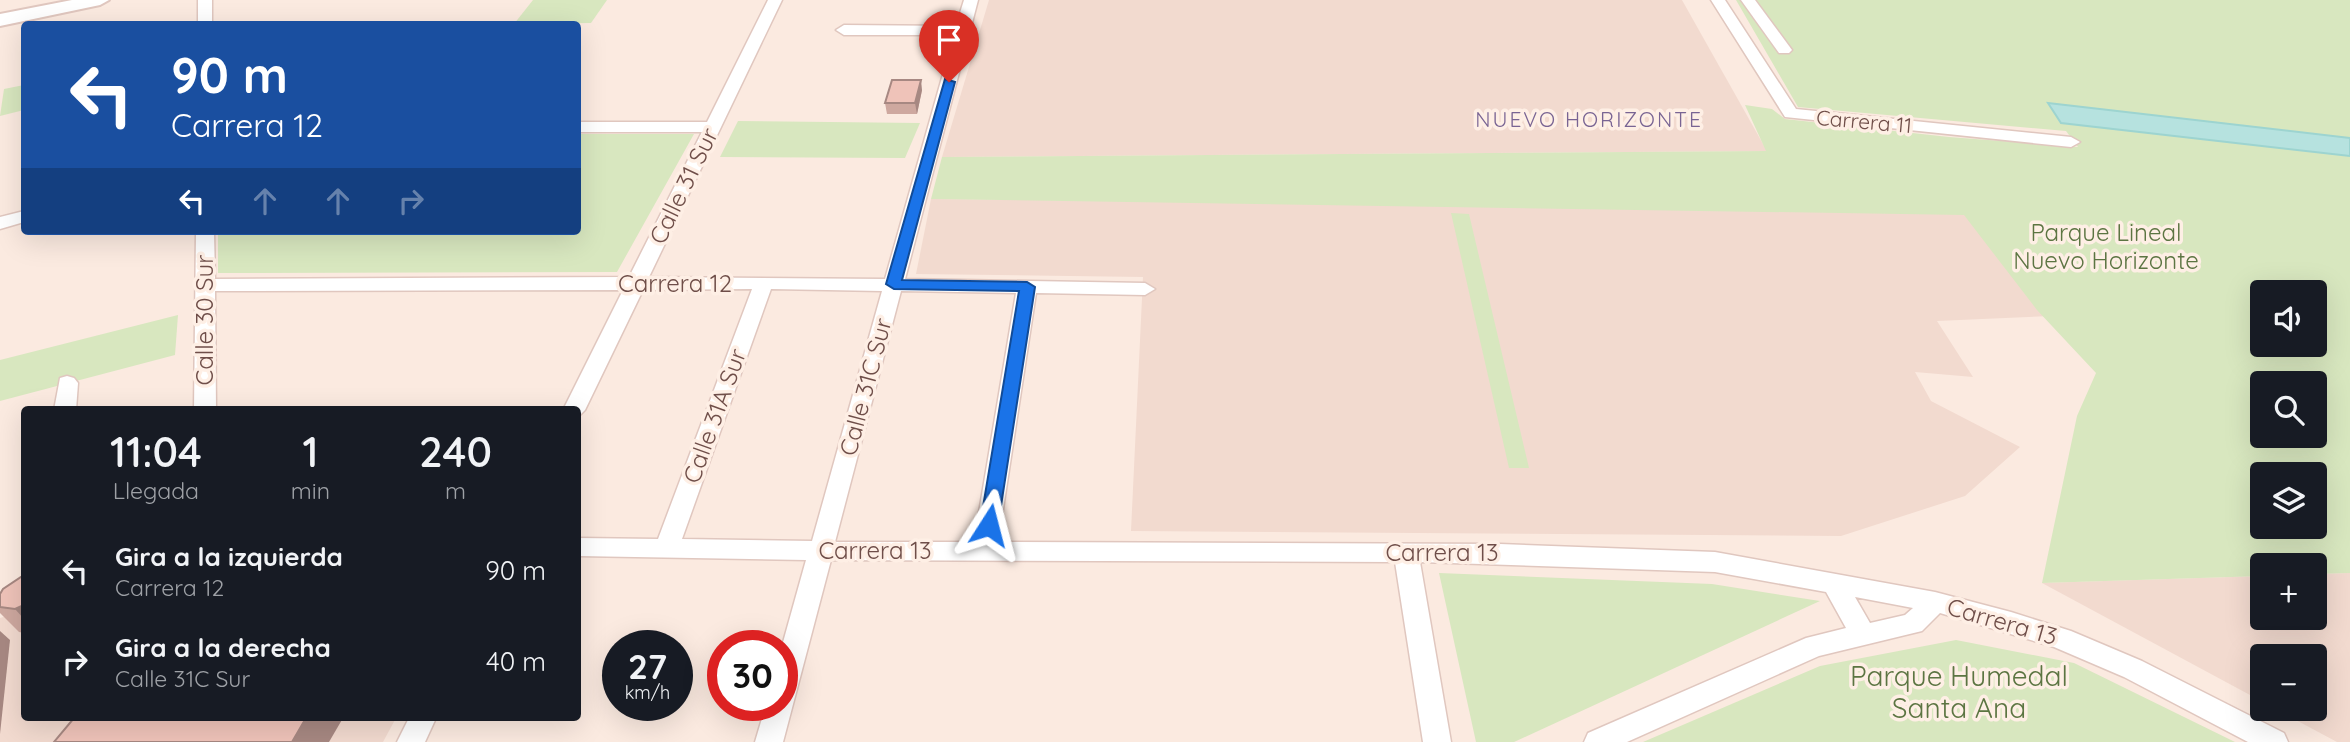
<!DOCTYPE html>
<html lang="es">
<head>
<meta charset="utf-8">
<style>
	:root { --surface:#171b24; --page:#242831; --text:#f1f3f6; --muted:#9ea1a6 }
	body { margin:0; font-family:Quicksand,sans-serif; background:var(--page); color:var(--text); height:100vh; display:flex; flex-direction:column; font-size:26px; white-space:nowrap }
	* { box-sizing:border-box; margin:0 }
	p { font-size:23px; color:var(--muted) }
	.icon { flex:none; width:38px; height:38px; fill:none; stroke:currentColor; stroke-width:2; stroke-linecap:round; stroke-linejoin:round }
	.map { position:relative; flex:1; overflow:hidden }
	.panel { position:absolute; left:21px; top:406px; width:560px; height:315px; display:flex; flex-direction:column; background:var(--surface); border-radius:7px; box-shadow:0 7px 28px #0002 }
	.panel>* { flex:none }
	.top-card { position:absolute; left:21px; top:21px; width:560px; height:214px; border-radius:7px; box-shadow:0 7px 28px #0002; background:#1a4fa0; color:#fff; overflow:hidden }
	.fabs { position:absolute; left:2250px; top:280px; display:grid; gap:14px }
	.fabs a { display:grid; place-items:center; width:77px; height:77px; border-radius:7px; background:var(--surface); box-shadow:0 7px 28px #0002; font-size:35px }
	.speed { position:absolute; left:602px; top:630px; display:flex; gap:14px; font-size:35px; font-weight:700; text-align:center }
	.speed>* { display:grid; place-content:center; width:91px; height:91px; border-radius:50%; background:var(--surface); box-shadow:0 7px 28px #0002; line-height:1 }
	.speed small { font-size:18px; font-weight:400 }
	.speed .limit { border:10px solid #d22; background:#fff; color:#111 }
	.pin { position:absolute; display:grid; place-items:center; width:60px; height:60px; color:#fff; margin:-72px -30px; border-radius:50% 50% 50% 0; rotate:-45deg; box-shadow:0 0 7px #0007 }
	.pin .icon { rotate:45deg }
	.me { position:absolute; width:77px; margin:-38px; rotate:9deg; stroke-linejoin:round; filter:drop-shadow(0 0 5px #0008) }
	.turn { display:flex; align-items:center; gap:24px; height:147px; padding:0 35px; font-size:32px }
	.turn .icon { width:91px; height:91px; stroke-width:2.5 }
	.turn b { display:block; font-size:49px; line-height:60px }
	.lanes { display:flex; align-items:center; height:66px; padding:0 35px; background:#0003; justify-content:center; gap:35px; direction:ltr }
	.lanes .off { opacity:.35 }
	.eta { display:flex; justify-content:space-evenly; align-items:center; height:119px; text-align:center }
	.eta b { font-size:42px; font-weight:600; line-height:49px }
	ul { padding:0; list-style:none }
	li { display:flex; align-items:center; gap:21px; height:91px; padding:0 35px }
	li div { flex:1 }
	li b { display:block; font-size:26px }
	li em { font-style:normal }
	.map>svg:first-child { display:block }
	.residential { fill:#f2dacf }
	.green { fill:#d8e7bf; fill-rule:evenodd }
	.water { fill:#b6e2df; stroke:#9dd4d0; stroke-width:2 }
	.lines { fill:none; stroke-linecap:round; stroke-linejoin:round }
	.minor-casing { stroke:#e0c7bf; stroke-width:3 }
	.tertiary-casing { stroke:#e0c7bf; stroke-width:4 }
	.minor { fill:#fff; fill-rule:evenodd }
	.tertiary { fill:#fff; fill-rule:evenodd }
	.wall { fill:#cea89f }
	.shaded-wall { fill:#a78882 }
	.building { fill:#efc3b9; stroke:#a78882; stroke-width:2 }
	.route { fill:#1a73e8; stroke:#114b97; stroke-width:2 }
	.labels { text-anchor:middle; stroke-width:7; stroke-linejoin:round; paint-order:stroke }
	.far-neighbourhood-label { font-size:21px; letter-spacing:2px; fill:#796493; stroke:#feefe5 }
	.far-street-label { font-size:21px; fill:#6f4e49; stroke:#feefe5 }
	.street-label { font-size:24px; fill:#6f4e49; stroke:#feefe5 }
	.park-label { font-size:24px; fill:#5c7542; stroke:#feefe5 }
	.near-park-label { font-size:28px; fill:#5c7542; stroke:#feefe5 }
</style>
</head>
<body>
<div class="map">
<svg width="2350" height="742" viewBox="0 0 2350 742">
	<rect width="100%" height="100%" fill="#fbeae0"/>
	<g class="residential">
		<polygon points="989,0 1682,0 1767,151 942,157"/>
		<polygon points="931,199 1966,209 2051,316 1937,321 1973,377 1915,372 1931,401 2020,447 1965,496 1841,536 1131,531 1143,277 916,274"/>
		<polygon points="2350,573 2350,742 2337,742 2275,709 2315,709 2315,656 2263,656 2263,702 2042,583 2263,576 2263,618 2315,618 2315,574"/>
		<polygon points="24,611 24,718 396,718 383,742 0,742 0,618"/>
	</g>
	<g class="green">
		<polygon points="533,0 607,0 591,23 514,24"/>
		<path d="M1736 0H2350V138L2049 103 2061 123 2350 156V573L2315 574V565H2263V576L2042 583 2077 416 2096 373 2037 310 1964 215 931 199 942 157 1766 151 1745 105 1772 109 1785 119 1949 137 2078 147 2066 131 1798 107ZM2263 292H2315V345H2263ZM2263 383H2315V436H2263ZM2263 474H2315V527H2263Z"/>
		<polygon points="24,85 24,110 0,116 4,89"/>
		<polygon points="738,121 920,123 905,158 720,157"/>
		<polygon points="578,134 694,134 617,272 218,273 218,231 578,231"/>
		<polygon points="1451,213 1469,214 1529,468 1509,468"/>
		<polygon points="178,315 175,355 0,401 0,360"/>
		<polygon points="1439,573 1712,584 1820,601 1514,742 1476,742"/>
		<polygon points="1956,640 2074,663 2235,742 1643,742 1820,666"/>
	</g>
	<polygon class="water" points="2048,103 2350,138 2350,156 2061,123"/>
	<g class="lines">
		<defs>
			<g id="minor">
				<rect x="198" y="0" width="14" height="24"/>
				<path d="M768 0H782L649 277 885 279 954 35H844L836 30 844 25 956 26 964 0H978L905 279 1145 283 1155 289 1145 295 1036 293 998 542 1500 544 1715 552 1935 592 2011 612 2071 631 2142 661 2284 733 2288 742H2248L2124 677 2054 647 1940 613 1922 631 1819 656 1627 742H1584L1588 733 1806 638 1846 628 1826 592 1715 572 1420 562 1451 742H1423L1395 562 831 560 783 742H755L766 705H782V646L806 560 578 556V538L658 539 752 289 643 290 585 410 578 417V410H563L623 290 215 291 216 410H194L196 231H214L215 279 629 277 702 132H578V122H707ZM771 289 882 291 812 541 682 539ZM901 291 1016 293 974 542H835ZM1855 597 1913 608 1905 615 1870 623Z"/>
				<polygon points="1711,0 1725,0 1796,109 2071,137 2080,142 2071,147 1785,117"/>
				<polygon points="1741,0 1755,0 1792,50 1789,53 1779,53"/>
				<polygon points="24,211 24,222 0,229 0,217"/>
				<polygon points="67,376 74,378 78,383 76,410 54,410 60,378"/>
				<polygon points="409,718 436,718 425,742 397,742"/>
			</g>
			<polygon id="tertiary" points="72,0 109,0 100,5 0,26 0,14"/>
		</defs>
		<use href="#minor" class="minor-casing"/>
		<use href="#tertiary" class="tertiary-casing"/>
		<use href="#minor" class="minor"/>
		<use href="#tertiary" class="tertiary"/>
	</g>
	<g class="wall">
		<polygon points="922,90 917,114 887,114 885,103"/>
		<polygon points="24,576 24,633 19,632 0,613 0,594"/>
	</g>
	<g class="shaded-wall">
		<polygon points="921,80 922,90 917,114 915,103"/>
		<polygon points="24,605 24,619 15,609"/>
		<polygon points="0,631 10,640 0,734"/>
		<polygon points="306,718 343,718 329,742 292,742"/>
	</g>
	<g class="building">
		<polygon points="892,80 921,80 915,103 885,103"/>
		<polygon points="24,576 24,605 15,609 0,607 0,594 3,589 21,577"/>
		<polygon points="74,718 306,718 292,742 54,742"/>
	</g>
	<polygon class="route" points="945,79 955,82 902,280 1027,282 1035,287 998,525 989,532 980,525 1019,291 894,289 886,284"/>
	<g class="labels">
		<g class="far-neighbourhood-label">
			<text x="1589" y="127">NUEVO HORIZONTE</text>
		</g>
		<g class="far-street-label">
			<text transform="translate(1864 122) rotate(5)" y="7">Carrera 11</text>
		</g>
		<g class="street-label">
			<text transform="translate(684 186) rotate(-64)" y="8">Calle 31 Sur</text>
			<text x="675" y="292">Carrera 12</text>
			<text transform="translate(205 320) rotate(-90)" y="8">Calle 30 Sur</text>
			<text transform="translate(866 387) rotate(-75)" y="8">Calle 31C Sur</text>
			<text transform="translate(715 416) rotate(-70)" y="8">Calle 31A Sur</text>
			<text x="875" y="559">Carrera 13</text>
			<text x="1442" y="561">Carrera 13</text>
			<text transform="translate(2002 622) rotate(16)" y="8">Carrera 13</text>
		</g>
		<g class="park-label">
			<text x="2106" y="241">Parque Lineal<tspan x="2106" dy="28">Nuevo Horizonte</tspan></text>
		</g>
		<g class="near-park-label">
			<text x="1959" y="686">Parque Humedal<tspan x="1959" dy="32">Santa Ana</tspan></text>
		</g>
	</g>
</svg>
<div class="fabs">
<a><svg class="icon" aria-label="sound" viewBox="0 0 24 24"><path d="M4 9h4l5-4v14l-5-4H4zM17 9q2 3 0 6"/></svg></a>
<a><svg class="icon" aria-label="search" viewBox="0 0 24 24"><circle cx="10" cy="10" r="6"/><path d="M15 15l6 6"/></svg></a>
<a><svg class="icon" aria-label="layers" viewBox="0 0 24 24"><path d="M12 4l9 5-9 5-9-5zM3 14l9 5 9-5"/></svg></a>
<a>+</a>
<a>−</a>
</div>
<div class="speed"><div>27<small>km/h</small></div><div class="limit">30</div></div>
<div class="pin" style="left:949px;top:82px;background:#d93025"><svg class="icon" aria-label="arrive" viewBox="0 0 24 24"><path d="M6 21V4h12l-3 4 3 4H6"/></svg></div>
<svg class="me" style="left:989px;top:525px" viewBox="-20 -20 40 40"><path d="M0-17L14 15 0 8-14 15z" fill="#1a73e8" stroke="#fff" stroke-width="4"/></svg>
<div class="top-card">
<div class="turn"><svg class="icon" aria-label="left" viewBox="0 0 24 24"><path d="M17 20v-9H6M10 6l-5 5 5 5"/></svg><div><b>90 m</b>Carrera 12</div></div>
<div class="lanes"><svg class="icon" aria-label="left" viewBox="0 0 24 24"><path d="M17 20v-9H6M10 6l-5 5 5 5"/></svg><svg class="icon off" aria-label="ahead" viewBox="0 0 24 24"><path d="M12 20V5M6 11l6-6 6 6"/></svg><svg class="icon off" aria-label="ahead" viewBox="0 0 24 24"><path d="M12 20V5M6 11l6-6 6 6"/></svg><svg class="icon off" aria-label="right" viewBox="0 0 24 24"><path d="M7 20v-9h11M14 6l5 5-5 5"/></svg></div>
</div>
<section class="panel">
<div class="eta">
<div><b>11:04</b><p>Llegada</p></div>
<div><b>1</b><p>min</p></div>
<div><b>240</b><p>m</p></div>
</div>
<ul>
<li><svg class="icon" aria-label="left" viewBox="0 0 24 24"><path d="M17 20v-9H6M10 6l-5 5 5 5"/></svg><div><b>Gira a la izquierda</b><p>Carrera 12</p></div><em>90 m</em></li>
<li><svg class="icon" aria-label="right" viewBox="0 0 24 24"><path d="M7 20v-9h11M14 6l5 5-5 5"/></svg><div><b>Gira a la derecha</b><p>Calle 31C Sur</p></div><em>40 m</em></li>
</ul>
</section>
</div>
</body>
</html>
